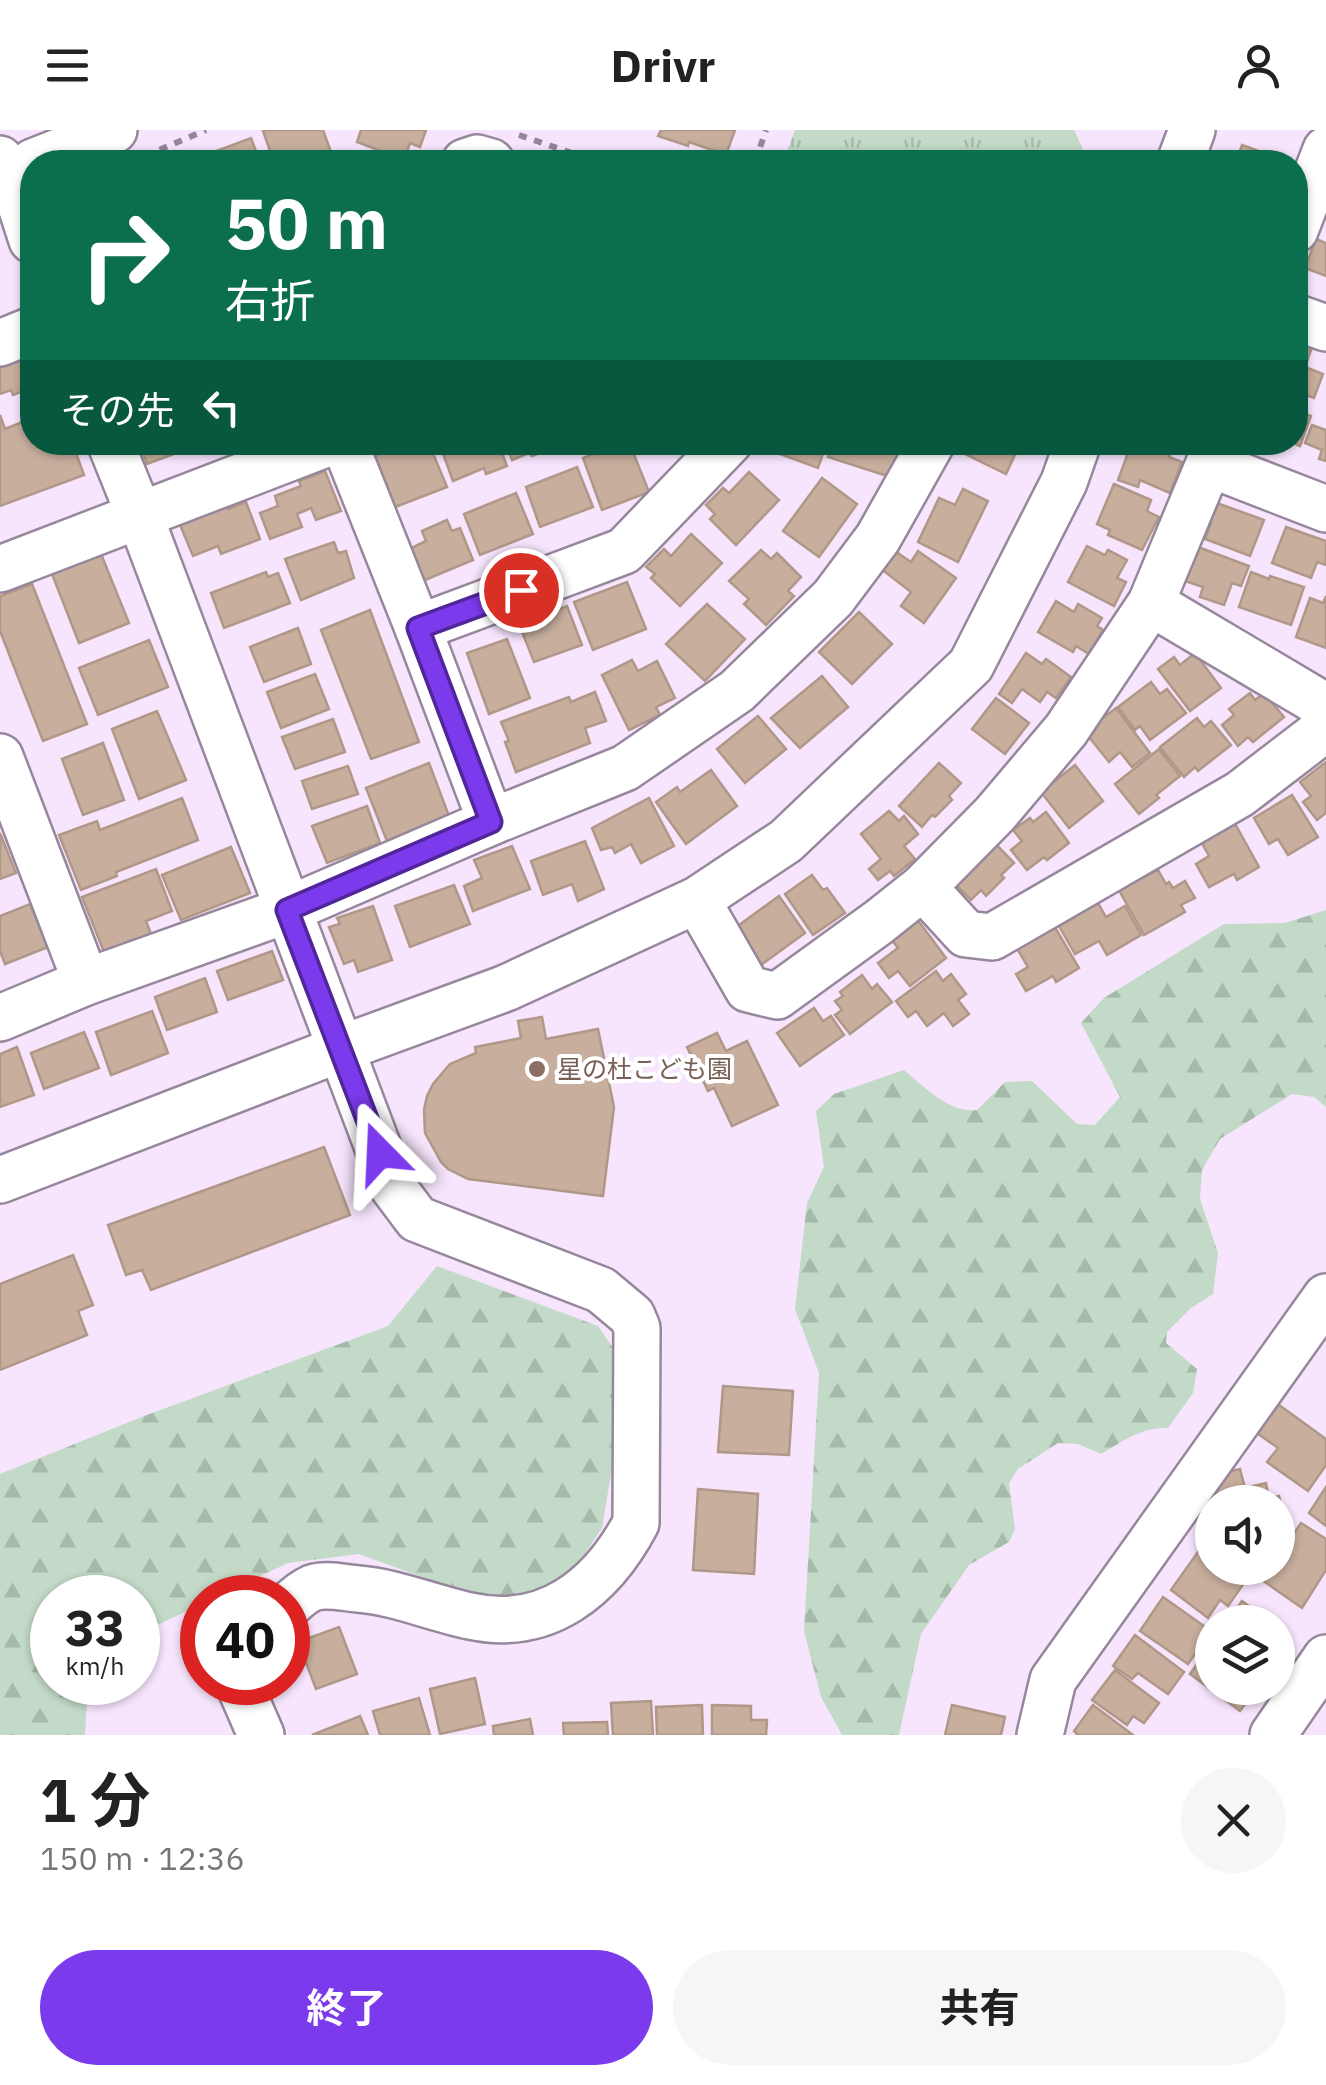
<!DOCTYPE html>
<html lang="ja">
<head>
<meta charset="utf-8">
<style>
	:root { --surface:#fff; --page:#f6f6f6; --text:#222; --muted:#767676; --accent:#7c3aed }
	body { margin:0; font-family:"IBM Plex Sans","Noto Sans JP",sans-serif; background:var(--page); color:var(--text); height:100vh; display:flex; flex-direction:column; font-size:38px; white-space:nowrap }
	* { box-sizing:border-box; margin:0 }
	p { font-size:32px; color:var(--muted) }
	.icon { flex:none; width:55px; height:55px; fill:none; stroke:currentColor; stroke-width:2; stroke-linecap:round; stroke-linejoin:round }
	.map { position:relative; height:1605px; overflow:hidden }
	.sheet { display:flex; flex-direction:column; background:var(--surface); flex:1 }
	.sheet>* { flex:none }
	.hud { position:absolute; left:20px; top:20px; width:1288px; height:305px; border-radius:40px; box-shadow:0 2px 8px #0004; background:#0b6e4f; color:#fff; overflow:hidden }
	.controls { position:absolute; left:1195px; top:1355px; display:grid; gap:20px }
	.controls a { display:grid; place-items:center; width:100px; height:100px; border-radius:50%; background:var(--surface); box-shadow:0 2px 8px #0004; font-size:50px }
	.speed { position:absolute; left:30px; top:1445px; display:flex; gap:20px; font-size:50px; font-weight:700; text-align:center }
	.speed>* { display:grid; place-content:center; width:130px; height:130px; border-radius:50%; background:var(--surface); box-shadow:0 2px 8px #0004; line-height:1 }
	.speed small { font-size:25px; font-weight:400 }
	.speed .limit { border:15px solid #d22; background:#fff; color:#111 }
	.pin { position:absolute; display:grid; place-items:center; width:85px; height:85px; color:#fff; margin:-42px; border:5px solid #fff; border-radius:50%; box-shadow:0 2px 10px #0007 }
	.me { position:absolute; width:110px; margin:-55px; rotate:339deg; stroke-linejoin:round; filter:drop-shadow(0 0 8px #0008) }
	.turn { display:flex; align-items:center; gap:35px; height:210px; padding:0 40px; font-size:45px }
	.turn .icon { width:130px; height:130px; stroke-width:2.5 }
	.turn b { display:block; font-size:70px; line-height:85px }
	.then { display:flex; align-items:center; height:95px; padding:0 40px; background:#0003; gap:20px; font-size:38px }
	.round { display:grid; place-items:center; flex:none; width:105px; height:105px; border-radius:52px; background:var(--page) }
	.overview { display:flex; align-items:center; justify-content:space-between; height:170px; padding:0 40px }
	h1 { font-size:60px; font-weight:700; line-height:75px }
	.cta { display:flex; gap:20px; margin-top:auto; padding:20px 40px }
	.cta a { flex:1; height:115px; border-radius:60px; background:var(--accent); color:#fff; font-size:40px; font-weight:700; line-height:115px; text-align:center }
	.cta a+a { background:var(--page); color:var(--text) }
	header { display:flex; justify-content:space-between; align-items:center; height:130px; padding:0 40px; background:var(--surface); font-size:45px; font-weight:700 }
	.map>svg:first-child { display:block }
	.forest { fill:url(#forest-firs) }
	.park { fill:url(#park-tufts) }
	.building { fill:#c7ae9d; stroke:#b09787; stroke-width:2.5 }
	.lines { fill:none; stroke-linecap:round; stroke-linejoin:round }
	.minor-casing { stroke:#97879d; stroke-width:50 }
	.path { stroke:#938697; stroke-width:6; stroke-dasharray:8 8; stroke-linecap:butt }
	.minor { stroke:#fff; stroke-width:45 }
	.route-casing { stroke:#51269a; stroke-width:25 }
	.route { stroke:#7c3aed; stroke-width:18 }
	.education-dot { fill:#8d6e63; stroke:#fff; stroke-width:4 }
	.labels { text-anchor:middle; stroke-width:8; stroke-linejoin:round; paint-order:stroke }
	.education-label { font-size:25px; fill:#785e54; stroke:#fff; text-anchor:start }
</style>
</head>
<body>
<header><svg class="icon" aria-label="menu" viewBox="0 0 24 24"><path d="M4 6h16M4 12h16M4 18h16"/></svg>Drivr<svg class="icon" aria-label="person" viewBox="0 0 24 24"><circle cx="12" cy="8" r="4"/><path d="M4 21q1-7 8-7t8 7"/></svg></header>
<div class="map">
<svg width="1326" height="1605" viewBox="0 0 1326 1605">
	<defs>
		<pattern id="forest-firs" width="22" height="20" patternUnits="userSpaceOnUse" patternTransform="scale(2.5)"><rect width="22" height="20" fill="#c2dac7"/><path d="M5 1l3.5 6h-7zM16 11l3.5 6h-7z" fill="#a6baaa"/></pattern>
		<pattern id="park-tufts" width="24" height="20" patternUnits="userSpaceOnUse" patternTransform="scale(2.5)"><rect width="24" height="20" fill="#c2dac7"/><path d="M3 7l-1-3M5 7V3M7 7l1-3M15 17l-1-3M17 17v-4M19 17l1-3" fill="none" stroke="#a6baaa"/></pattern>
	</defs>
	<rect width="100%" height="100%" fill="#f7e5fd"/>
	<g class="forest">
		<path d="M1326 780V977L1314 967 1292 964 1220 1009 1202 1040 1200 1069 1218 1123 1213 1164 1191 1178 1167 1202 1166 1213 1197 1239 1193 1263 1168 1298C1142 1297 1123 1311 1101 1324L1078 1314 1058 1313 1018 1339 1009 1353 1015 1399 1009 1412 969 1435 921 1504 899 1605H842L821 1567 804 1501 819 1243 795 1179 807 1073 824 1037 816 981 834 964 904 940C925 957 948 983 977 980L1005 952 1032 951 1077 994 1095 995 1120 967 1081 893 1104 868 1224 794 1285 793Z"/>
		<polygon points="437,1136 598,1196 617,1224 616,1314 602,1398 571,1445 541,1464 505,1469 436,1452 359,1424 288,1433 216,1467 202,1468 202,1474 155,1496 138,1490 138,1468 52,1468 52,1552 88,1553 85,1605 0,1605 0,1344 144,1286 388,1196"/>
	</g>
	<polygon class="park" points="795,0 1074,0 1089,32 783,32"/>
	<g class="building">
		<polygon points="266,0 323,0 331,22 305,32 274,32 263,1"/>
		<polygon points="361,0 426,0 420,17 410,13 404,30 357,12"/>
		<polygon points="661,0 735,0 726,25 689,12 688,16 658,6"/>
		<polygon points="251,8 260,32 187,32"/>
		<polygon points="1242,15 1289,32 1236,32"/>
		<polygon points="1316,109 1326,113 1326,146 1305,138"/>
		<polygon points="1295,214 1311,220 1305,237 1323,244 1314,268 1295,261"/>
		<polygon points="32,219 32,257 13,265 11,260 0,264 0,232"/>
		<polygon points="1295,280 1311,286 1300,316 1291,312 1295,312"/>
		<polygon points="0,285 5,299 32,288 32,312 72,312 84,345 0,376"/>
		<polygon points="1312,295 1326,300 1326,331 1319,329 1322,320 1305,313"/>
		<polygon points="139,312 192,312 193,317 147,334"/>
		<polygon points="409,312 413,312 417,321 430,316 447,357 393,378 373,326"/>
		<polygon points="453,312 498,312 507,336 486,344 484,338 453,351 442,321 454,316"/>
		<polygon points="505,312 567,312 532,326 529,323 512,330"/>
		<polygon points="624,312 629,312 649,362 602,380 583,328"/>
		<polygon points="763,312 827,312 818,338 761,317"/>
		<polygon points="834,312 892,312 901,319 890,347 828,327"/>
		<polygon points="971,312 1021,312 1006,344 965,324"/>
		<polygon points="1132,312 1168,312 1174,315 1169,327 1182,332 1170,363 1140,350 1138,357 1118,350"/>
		<polygon points="577,337 593,377 540,397 526,357"/>
		<polygon points="325,341 341,381 316,390 311,378 297,384 302,397 270,409 260,383 278,376 275,366 301,356 299,351"/>
		<polygon points="749,342 779,370 736,415 710,389 715,384 706,375 723,358 729,363"/>
		<polygon points="822,348 857,374 819,427 783,401"/>
		<polygon points="1114,354 1151,370 1147,381 1159,387 1142,420 1108,405 1110,400 1097,394"/>
		<polygon points="963,359 988,371 958,432 918,412 939,368 955,375"/>
		<polygon points="516,363 533,404 480,425 464,384"/>
		<polygon points="246,372 260,409 221,424 218,416 193,426 178,390 226,376 228,379"/>
		<polygon points="1214,372 1264,390 1250,426 1205,409 1211,393 1207,391"/>
		<polygon points="447,390 452,401 460,398 473,430 420,452 407,420 426,411 422,401"/>
		<polygon points="1286,397 1326,411 1326,435 1317,432 1311,448 1272,433"/>
		<polygon points="691,404 722,433 680,476 651,448 655,444 646,437 664,419 671,426"/>
		<polygon points="334,412 338,423 346,421 354,448 301,470 285,429"/>
		<polygon points="1087,416 1105,425 1108,420 1127,430 1117,448 1126,452 1114,476 1068,452"/>
		<polygon points="1198,417 1249,436 1241,456 1232,453 1224,475 1200,467 1203,457 1185,451"/>
		<polygon points="892,419 911,432 918,421 956,448 924,493 901,476 911,462 880,438"/>
		<polygon points="761,420 771,429 777,423 801,447 788,461 794,466 766,495 744,474 749,469 729,451"/>
		<polygon points="101,424 129,493 79,513 52,444"/>
		<polygon points="266,442 268,447 278,443 290,473 224,498 211,463"/>
		<polygon points="1251,442 1269,449 1270,446 1304,457 1291,495 1239,477"/>
		<polygon points="627,452 646,499 593,520 574,472"/>
		<polygon points="32,454 87,594 43,611 0,501 0,466"/>
		<polygon points="1326,466 1326,518 1296,507 1310,468 1323,473"/>
		<polygon points="1056,471 1074,482 1078,474 1102,488 1097,496 1103,500 1089,524 1076,516 1073,522 1038,502"/>
		<polygon points="707,474 745,509 705,551 666,514"/>
		<polygon points="567,476 582,515 534,532 519,494"/>
		<polygon points="370,480 419,612 371,629 321,500"/>
		<polygon points="859,482 892,514 852,554 819,522"/>
		<polygon points="298,498 311,534 264,552 250,517"/>
		<polygon points="507,509 530,568 489,584 467,523"/>
		<polygon points="149,510 168,557 98,585 79,538"/>
		<polygon points="1026,523 1042,534 1046,529 1071,547 1056,568 1047,562 1040,572 1022,559 1012,573 999,564"/>
		<polygon points="1195,523 1221,558 1190,581 1158,539 1174,527 1180,535"/>
		<polygon points="632,530 638,541 657,531 675,568 656,577 660,585 629,600 602,545"/>
		<polygon points="315,544 329,579 281,598 267,562"/>
		<polygon points="822,546 848,577 800,618 771,588"/>
		<polygon points="1151,552 1160,564 1167,559 1186,583 1150,610 1140,596 1135,600 1118,577"/>
		<polygon points="595,562 606,591 585,598 590,613 516,642 505,612 509,611 501,592 569,567 571,572"/>
		<polygon points="1250,563 1255,570 1264,563 1284,587 1253,612 1248,607 1238,616 1222,595 1234,585 1229,579"/>
		<polygon points="996,568 1029,593 1005,624 972,599"/>
		<polygon points="1116,578 1150,623 1132,637 1120,622 1109,632 1085,602"/>
		<polygon points="157,581 186,650 139,669 112,599"/>
		<polygon points="758,586 786,619 745,653 717,619"/>
		<polygon points="1197,588 1204,597 1211,591 1231,615 1198,641 1195,637 1184,647 1160,617"/>
		<polygon points="333,589 345,622 295,639 282,607"/>
		<polygon points="103,613 124,670 83,685 62,629"/>
		<polygon points="1159,619 1180,646 1156,665 1159,668 1139,684 1115,654"/>
		<polygon points="1326,632 1326,683 1317,690 1303,672 1311,666 1300,652"/>
		<polygon points="429,633 449,686 387,711 366,658"/>
		<polygon points="939,633 961,653 949,666 952,670 935,687 932,685 922,697 899,676"/>
		<polygon points="1075,635 1103,671 1069,698 1041,662"/>
		<polygon points="348,636 358,664 312,679 302,651"/>
		<polygon points="711,640 737,676 686,714 656,672 677,657 680,662"/>
		<polygon points="1292,665 1318,707 1288,725 1278,709 1269,714 1254,688"/>
		<polygon points="182,668 198,710 116,742 117,746 81,760 59,705 97,691 100,700"/>
		<polygon points="649,668 674,716 641,733 631,714 615,723 612,717 601,720 592,698"/>
		<polygon points="367,676 380,713 327,733 312,696"/>
		<polygon points="889,681 899,691 904,686 918,704 904,716 915,729 894,746 890,741 878,750 869,739 881,729 861,704"/>
		<polygon points="1046,682 1069,713 1047,730 1044,727 1027,740 1011,720 1022,711 1013,700 1030,688 1033,692"/>
		<polygon points="1233,690 1259,737 1237,750 1234,744 1209,757 1196,734 1209,726 1199,708"/>
		<polygon points="0,703 16,743 0,749"/>
		<polygon points="585,711 604,759 578,771 572,754 543,765 531,731"/>
		<polygon points="994,712 1014,733 1001,745 1004,748 986,766 981,760 971,770 956,755 962,750 957,746"/>
		<polygon points="512,716 530,759 473,781 464,756 482,748 474,730"/>
		<polygon points="231,717 250,763 181,790 162,745"/>
		<polygon points="156,739 172,781 146,791 151,804 104,822 82,767"/>
		<polygon points="1138,740 1142,748 1158,740 1166,754 1169,752 1173,758 1185,751 1195,768 1181,775 1185,782 1144,805 1115,753"/>
		<polygon points="812,745 823,760 827,758 845,783 813,805 785,764"/>
		<polygon points="454,755 470,794 410,817 395,776"/>
		<polygon points="779,766 805,803 761,835 735,798"/>
		<polygon points="1098,773 1106,787 1125,776 1141,805 1107,825 1099,811 1075,824 1059,796"/>
		<polygon points="30,774 48,817 5,834 0,821 0,786"/>
		<polygon points="373,776 392,830 358,842 354,830 344,834 329,797 340,794 337,788"/>
		<polygon points="917,789 946,828 910,856 898,841 889,848 878,833 898,818 891,809"/>
		<polygon points="1053,794 1079,838 1056,852 1053,846 1026,861 1016,844 1028,837 1015,815"/>
		<polygon points="272,821 283,850 228,870 217,841"/>
		<polygon points="936,841 943,851 951,844 966,864 958,870 969,884 953,896 944,883 927,896 916,881 908,887 896,871"/>
		<polygon points="862,845 872,859 877,854 892,872 850,904 835,885 842,880 835,871 843,866 840,862"/>
		<polygon points="205,848 217,882 167,900 155,867"/>
		<polygon points="814,878 823,891 831,886 844,905 800,936 777,903"/>
		<polygon points="152,881 168,923 111,945 96,902"/>
		<polygon points="542,887 546,909 598,899 614,977 603,1066 468,1049 448,1039 441,1032 425,1003 424,980 427,966 433,954 450,934 476,923 475,917 521,908 518,891"/>
		<polygon points="84,902 99,938 44,959 31,923"/>
		<polygon points="717,903 726,921 747,911 778,975 732,996 714,958 708,961 687,917"/>
		<polygon points="17,917 34,965 0,977 0,924"/>
		<polygon points="324,1017 350,1085 151,1160 142,1140 126,1145 108,1095"/>
		<polygon points="73,1125 93,1175 78,1181 87,1205 0,1240 0,1154"/>
		<polygon points="723,1256 793,1261 789,1325 718,1322"/>
		<polygon points="1275,1272 1326,1309 1326,1335 1308,1361 1267,1332 1278,1318 1254,1301"/>
		<polygon points="1240,1339 1245,1358 1266,1353 1269,1368 1279,1366 1286,1394 1278,1397 1278,1372 1212,1372 1212,1393 1206,1368 1217,1365 1214,1353 1215,1345"/>
		<polygon points="1326,1357 1326,1396 1309,1383"/>
		<polygon points="698,1359 758,1364 754,1444 693,1440"/>
		<polygon points="1301,1393 1326,1409 1326,1440 1302,1478 1262,1450 1271,1438 1278,1438 1278,1427"/>
		<polygon points="1198,1422 1212,1432 1212,1438 1221,1438 1244,1453 1228,1476 1220,1470 1208,1488 1171,1460"/>
		<polygon points="1163,1467 1211,1501 1188,1534 1140,1501"/>
		<polygon points="1242,1471 1271,1492 1227,1492"/>
		<polygon points="339,1497 357,1544 316,1559 298,1512"/>
		<polygon points="1135,1505 1184,1542 1168,1564 1138,1543 1132,1549 1113,1536"/>
		<polygon points="1211,1514 1212,1558 1257,1558 1240,1581 1190,1544"/>
		<polygon points="1115,1540 1159,1573 1144,1593 1133,1586 1127,1595 1092,1570"/>
		<polygon points="475,1548 485,1594 440,1604 430,1559"/>
		<polygon points="419,1568 430,1605 380,1605 373,1581"/>
		<polygon points="651,1571 653,1605 613,1605 611,1573"/>
		<polygon points="702,1575 703,1605 657,1605 656,1577"/>
		<polygon points="712,1575 751,1576 751,1590 767,1590 766,1605 712,1605"/>
		<polygon points="952,1575 1005,1587 1001,1605 945,1605"/>
		<polygon points="1093,1575 1133,1605 1078,1605 1074,1601"/>
		<polygon points="360,1586 368,1605 312,1605"/>
		<polygon points="530,1589 533,1605 494,1605 493,1596"/>
		<polygon points="607,1592 608,1605 564,1605 563,1593"/>
	</g>
	<g class="lines">
		<defs>
			<g id="minor">
				<polyline points="0,29 22,79 32,110"/>
				<polyline points="33,32 114,0"/>
				<polyline points="465,32 477,28 491,32"/>
				<polyline points="1180,32 1192,0"/>
				<polyline points="1295,100 1326,20"/>
				<polyline points="1295,187 1326,198"/>
				<polyline points="0,213 32,200"/>
				<path d="M110 312 139 384 393 1057 417 1089 601 1160 632 1186 637 1198 636 1393C602 1457 547 1503 470 1486 432 1478 396 1462 358 1459 344 1458 326 1453 312 1458 303 1462 295 1469 288 1476"/>
				<polyline points="344,312 418,498 491,692"/>
				<polyline points="1210,334 1326,379"/>
				<polyline points="0,439 331,312"/>
				<polyline points="1151,473 1313,569 1326,580"/>
				<polyline points="418,498 624,421 729,312"/>
				<polyline points="0,627 86,852"/>
				<polyline points="923,757 966,804 992,807 1240,664 1326,598"/>
				<polyline points="697,770 748,859 777,866 879,792 923,757 995,684 1066,600 1151,473 1218,312"/>
				<polyline points="0,888 86,852 287,780 491,692 625,638 737,561 833,468 878,408 932,312"/>
				<polyline points="0,1050 340,919 506,858 697,770 786,711 971,535 1064,352 1078,312"/>
				<polyline points="238,1552 261,1605"/>
				<polyline points="1040,1605 1053,1550 1326,1167"/>
				<polyline points="1273,1605 1326,1528"/>
			</g>
		</defs>
		<use href="#minor" class="minor-casing"/>
		<g class="path">
			<polyline points="519,5 598,32"/>
			<polyline points="145,26 206,0"/>
			<polyline points="755,32 766,0"/>
		</g>
		<use href="#minor" class="minor"/>
	</g>
	<g class="lines">
		<defs>
			<polyline id="route" points="380,1023 287,780 491,692 418,498 521,460"/>
		</defs>
		<use href="#route" class="route-casing"/>
		<use href="#route" class="route"/>
	</g>
	<circle class="education-dot" cx="537" cy="939" r="10"/>
	<g class="labels">
		<g class="education-label">
			<text x="557" y="948">星の杜こども園</text>
		</g>
	</g>
</svg>
<div class="controls">
<a><svg class="icon" aria-label="sound" viewBox="0 0 24 24"><path d="M4 9h4l5-4v14l-5-4H4zM17 9q2 3 0 6"/></svg></a>
<a><svg class="icon" aria-label="layers" viewBox="0 0 24 24"><path d="M12 4l9 5-9 5-9-5zM3 14l9 5 9-5"/></svg></a>
</div>
<div class="speed"><div>33<small>km/h</small></div><div class="limit">40</div></div>
<div class="pin" style="left:521px;top:460px;background:#d93025"><svg class="icon" aria-label="arrive" viewBox="0 0 24 24"><path d="M6 21V4h12l-3 4 3 4H6"/></svg></div>
<svg class="me" style="left:380px;top:1023px" viewBox="-20 -20 40 40"><path d="M0-17L14 15 0 8-14 15z" fill="#7c3aed" stroke="#fff" stroke-width="4"/></svg>
<div class="hud">
<div class="turn"><svg class="icon" aria-label="right" viewBox="0 0 24 24"><path d="M7 20v-9h11M14 6l5 5-5 5"/></svg><div><b>50 m</b>右折</div></div>
<div class="then">その先<svg class="icon" aria-label="left" viewBox="0 0 24 24"><path d="M17 20v-9H6M10 6l-5 5 5 5"/></svg></div>
</div>
</div>
<section class="sheet">
<div class="overview"><div><h1>1 分</h1><p>150 m · 12:36</p></div><a class="round"><svg class="icon" aria-label="close" viewBox="0 0 24 24"><path d="M6 6l12 12M18 6L6 18"/></svg></a></div>
<div class="cta"><a>終了</a><a>共有</a></div>
</section>
</body>
</html>
